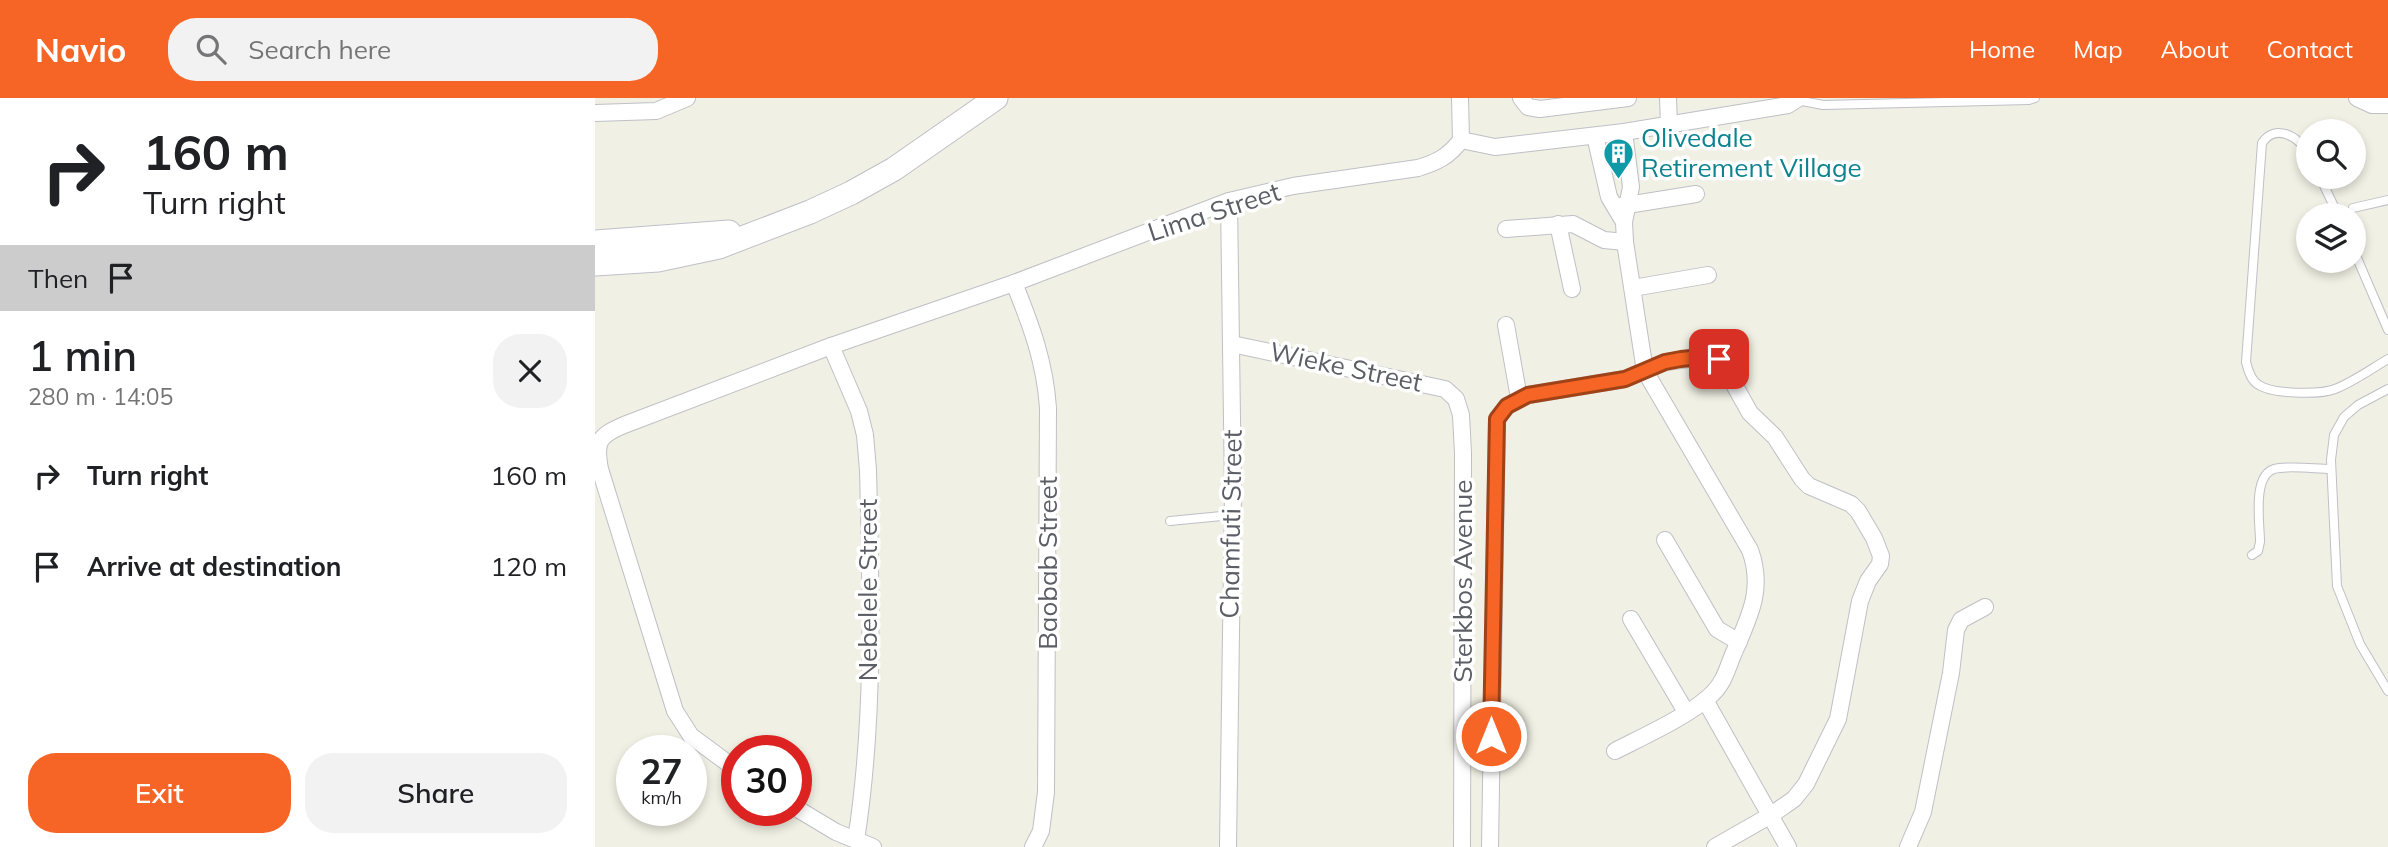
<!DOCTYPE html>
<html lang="en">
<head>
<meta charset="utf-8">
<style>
	:root { --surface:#fff; --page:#f2f2f2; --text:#202124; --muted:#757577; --accent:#f66525 }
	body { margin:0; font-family:Mulish,sans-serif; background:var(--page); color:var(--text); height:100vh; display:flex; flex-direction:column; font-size:26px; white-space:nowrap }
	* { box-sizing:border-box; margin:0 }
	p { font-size:23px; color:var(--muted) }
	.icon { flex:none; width:38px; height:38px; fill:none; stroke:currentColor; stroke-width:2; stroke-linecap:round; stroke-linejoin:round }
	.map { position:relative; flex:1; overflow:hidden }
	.drawer { display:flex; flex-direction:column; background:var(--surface); width:595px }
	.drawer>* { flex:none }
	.guide { background:#fff; color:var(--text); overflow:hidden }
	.buttons { position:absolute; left:1701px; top:21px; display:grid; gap:14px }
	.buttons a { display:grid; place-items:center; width:70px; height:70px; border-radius:50%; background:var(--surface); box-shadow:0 4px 10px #0003; font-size:35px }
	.speed { position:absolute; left:21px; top:637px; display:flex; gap:14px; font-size:35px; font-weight:700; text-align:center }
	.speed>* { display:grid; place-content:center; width:91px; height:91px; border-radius:50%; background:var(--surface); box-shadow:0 4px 10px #0003; line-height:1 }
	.speed small { font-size:18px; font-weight:400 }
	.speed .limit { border:10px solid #d22; background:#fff; color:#111 }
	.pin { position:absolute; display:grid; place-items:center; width:60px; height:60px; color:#fff; margin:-30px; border-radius:14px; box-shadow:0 4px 10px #0006 }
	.me { position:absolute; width:77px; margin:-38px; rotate:0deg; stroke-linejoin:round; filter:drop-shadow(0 0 5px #0008) }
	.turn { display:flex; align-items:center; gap:24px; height:147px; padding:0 28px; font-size:32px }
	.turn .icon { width:91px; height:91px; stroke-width:2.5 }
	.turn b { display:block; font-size:49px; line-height:60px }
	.then { display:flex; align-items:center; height:66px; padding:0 28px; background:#0003; gap:14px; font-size:26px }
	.round { display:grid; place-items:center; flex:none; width:74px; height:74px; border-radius:28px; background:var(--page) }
	.overview { display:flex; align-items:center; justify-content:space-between; height:119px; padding:0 28px }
	h1 { font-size:42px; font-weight:600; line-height:52px }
	.button { display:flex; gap:14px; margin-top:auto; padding:14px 28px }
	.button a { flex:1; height:80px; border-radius:28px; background:var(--accent); color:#fff; font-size:28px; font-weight:600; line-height:80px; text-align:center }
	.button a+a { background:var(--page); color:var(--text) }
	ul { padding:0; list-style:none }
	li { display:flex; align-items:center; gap:21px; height:91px; padding:0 28px }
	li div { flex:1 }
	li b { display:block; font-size:26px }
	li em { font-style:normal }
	header { display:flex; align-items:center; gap:42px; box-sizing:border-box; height:98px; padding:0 35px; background:var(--accent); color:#fff }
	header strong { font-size:33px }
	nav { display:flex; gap:38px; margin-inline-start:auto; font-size:24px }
	.search { width:490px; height:63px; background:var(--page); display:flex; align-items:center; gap:18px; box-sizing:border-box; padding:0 24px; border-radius:28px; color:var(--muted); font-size:26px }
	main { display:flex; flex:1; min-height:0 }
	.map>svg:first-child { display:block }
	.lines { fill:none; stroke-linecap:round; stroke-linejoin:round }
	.lane-casing { stroke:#bec0c6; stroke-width:10 }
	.street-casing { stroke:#bec0c6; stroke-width:18 }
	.secondary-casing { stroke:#bfc0c8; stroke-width:25 }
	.lane { stroke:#fff; stroke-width:8 }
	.street { stroke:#fff; stroke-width:16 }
	.secondary { stroke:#fff; stroke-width:23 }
	.route-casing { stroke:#a04218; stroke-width:18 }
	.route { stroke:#f66525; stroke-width:12 }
	.labels { text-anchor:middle; stroke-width:7; stroke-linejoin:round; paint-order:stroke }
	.culture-label { font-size:26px; fill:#0d838f; stroke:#fff; text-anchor:start }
	.street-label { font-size:26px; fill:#5c5e66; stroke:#fff }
</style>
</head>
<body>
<header>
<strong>Navio</strong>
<div class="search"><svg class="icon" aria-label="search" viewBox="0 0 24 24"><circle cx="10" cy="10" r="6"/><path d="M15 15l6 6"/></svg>Search here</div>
<nav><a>Home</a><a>Map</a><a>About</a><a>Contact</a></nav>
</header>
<main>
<section class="drawer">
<div class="guide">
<div class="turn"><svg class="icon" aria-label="right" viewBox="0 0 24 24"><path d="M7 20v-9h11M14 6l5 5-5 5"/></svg><div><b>160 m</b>Turn right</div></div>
<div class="then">Then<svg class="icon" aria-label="arrive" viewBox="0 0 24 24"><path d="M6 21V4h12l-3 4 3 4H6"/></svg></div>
</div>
<div class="overview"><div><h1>1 min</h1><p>280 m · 14:05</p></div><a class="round"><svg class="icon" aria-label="close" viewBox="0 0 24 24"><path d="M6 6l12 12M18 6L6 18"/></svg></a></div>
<ul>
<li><svg class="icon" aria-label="right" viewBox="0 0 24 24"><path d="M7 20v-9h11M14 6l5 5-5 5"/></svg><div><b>Turn right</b></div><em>160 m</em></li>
<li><svg class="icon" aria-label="arrive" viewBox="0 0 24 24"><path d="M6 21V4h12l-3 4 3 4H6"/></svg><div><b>Arrive at destination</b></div><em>120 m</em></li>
</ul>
<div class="button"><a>Exit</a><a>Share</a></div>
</section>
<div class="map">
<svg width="1793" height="749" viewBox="0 0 1793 749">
	<rect width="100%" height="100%" fill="#f0f0e4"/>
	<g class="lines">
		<defs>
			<g id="lane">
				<polyline points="1202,2 1228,7 1434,2 1440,0"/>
				<path d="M1713 56C1704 38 1680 25 1667 45L1651 264C1653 272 1656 283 1664 287 1677 296 1725 297 1740 291 1758 284 1776 271 1793 261"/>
				<polyline points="1725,79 1743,117"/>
				<polyline points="1758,110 1793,102"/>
				<polyline points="1759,153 1793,232"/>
				<polyline points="1793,291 1763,307 1749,319 1739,337 1736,362 1742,488 1765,546 1793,593"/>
				<polyline points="575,423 637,417"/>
				<path d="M1657 457 1663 453 1665 444C1665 425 1657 378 1679 371 1693 367 1721 371 1736 371"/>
			</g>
			<g id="street">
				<polyline points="865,0 866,42"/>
				<polyline points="926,0 933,9 945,11 1033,0"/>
				<polyline points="1073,0 1074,27"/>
				<polyline points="1762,0 1777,7 1793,7"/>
				<polyline points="0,15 61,13 92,0"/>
				<polyline points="1000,38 1014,99 1029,124"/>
				<polyline points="1026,108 1101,96"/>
				<polyline points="963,126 977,191"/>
				<polyline points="911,131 978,126 1009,142 1030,144"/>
				<path d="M419 185C436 227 450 264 453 310L451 694 446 733 438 749"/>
				<polyline points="1038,190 1113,177"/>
				<polyline points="911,227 924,300"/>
				<polyline points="637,246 850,291 861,301 866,317 868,355 867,749"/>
				<path d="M236 248 264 313 270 337 273 372C276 494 280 621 261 742"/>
				<polyline points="1070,442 1122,531 1144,544"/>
				<polyline points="1036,521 1091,614"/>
				<polyline points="1110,602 1193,749"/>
				<path d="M1020 653C1047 639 1096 617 1117 596 1128 586 1132 572 1137 559 1153 521 1170 493 1155 452L1050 273 1030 144 1029 124 1036 89 1029 34"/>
				<path d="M142 672 96 638 80 613 5 371C0 344 3 338 29 327L236 248 419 185 634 103 698 88 823 70C843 64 854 58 866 42L900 49 1029 34 1193 7 1204 0"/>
				<polyline points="201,710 241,734 278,749"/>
				<polyline points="633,749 638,394 634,103"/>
				<polyline points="895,749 902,321 912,308 933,297 1030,281 1070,264 1117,258 1127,265 1155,315 1180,339 1207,381 1214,388 1256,406 1263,413 1279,440 1286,458 1285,466 1273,483 1265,503 1243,621 1211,686 1199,701 1176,717 1120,749"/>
				<polyline points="1313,749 1328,714 1356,575 1361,532 1366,522 1390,509"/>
			</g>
			<g id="secondary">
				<polyline points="0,144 134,134"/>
				<polyline points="0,166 63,162 124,149 215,114 256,95 299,71 401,0"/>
			</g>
		</defs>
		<use href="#lane" class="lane-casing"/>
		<use href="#street" class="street-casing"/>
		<use href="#secondary" class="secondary-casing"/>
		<use href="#lane" class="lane"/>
		<use href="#street" class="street"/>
		<use href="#secondary" class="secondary"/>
	</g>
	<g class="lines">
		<defs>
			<polyline id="route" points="896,638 902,321 912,308 933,297 1030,281 1070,264 1086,261 1117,258 1124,261"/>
		</defs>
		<use href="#route" class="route-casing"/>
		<use href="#route" class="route"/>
	</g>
	<defs>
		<symbol id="building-pin" viewBox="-11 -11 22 30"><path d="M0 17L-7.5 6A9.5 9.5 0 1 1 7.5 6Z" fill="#0f9aa8" stroke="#fff"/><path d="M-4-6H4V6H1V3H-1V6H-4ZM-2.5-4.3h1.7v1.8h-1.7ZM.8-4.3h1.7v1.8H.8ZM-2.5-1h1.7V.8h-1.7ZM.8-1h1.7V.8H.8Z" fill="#fff"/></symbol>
	</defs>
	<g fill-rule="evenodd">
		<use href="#building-pin" x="1006" y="38" width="35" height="47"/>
	</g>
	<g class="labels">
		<g class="culture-label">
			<text x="1046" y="49">Olivedale<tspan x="1046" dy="30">Retirement Village</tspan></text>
		</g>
		<g class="street-label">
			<text transform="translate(619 114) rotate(-18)" y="9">Lima Street</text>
			<text transform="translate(751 269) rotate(12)" y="9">Wieke Street</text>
			<text transform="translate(636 426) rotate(-89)" y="9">Chamfuti Street</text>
			<text transform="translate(453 465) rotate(-90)" y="9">Baobab Street</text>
			<text transform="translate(868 483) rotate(-90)" y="9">Sterkbos Avenue</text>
			<text transform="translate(273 492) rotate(-90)" y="9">Nebelele Street</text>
		</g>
	</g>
</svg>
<div class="buttons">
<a><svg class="icon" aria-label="search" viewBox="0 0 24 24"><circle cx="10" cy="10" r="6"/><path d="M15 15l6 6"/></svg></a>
<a><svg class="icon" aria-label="layers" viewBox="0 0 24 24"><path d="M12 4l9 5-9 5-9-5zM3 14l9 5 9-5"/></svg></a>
</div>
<div class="speed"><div>27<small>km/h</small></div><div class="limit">30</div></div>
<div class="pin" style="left:1124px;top:261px;background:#d93025"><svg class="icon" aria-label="arrive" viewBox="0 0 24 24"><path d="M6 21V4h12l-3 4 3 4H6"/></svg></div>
<svg class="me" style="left:896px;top:638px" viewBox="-20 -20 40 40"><circle r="17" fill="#f66525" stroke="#fff" stroke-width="3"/><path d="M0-11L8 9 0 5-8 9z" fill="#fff"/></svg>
</div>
</main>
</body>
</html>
